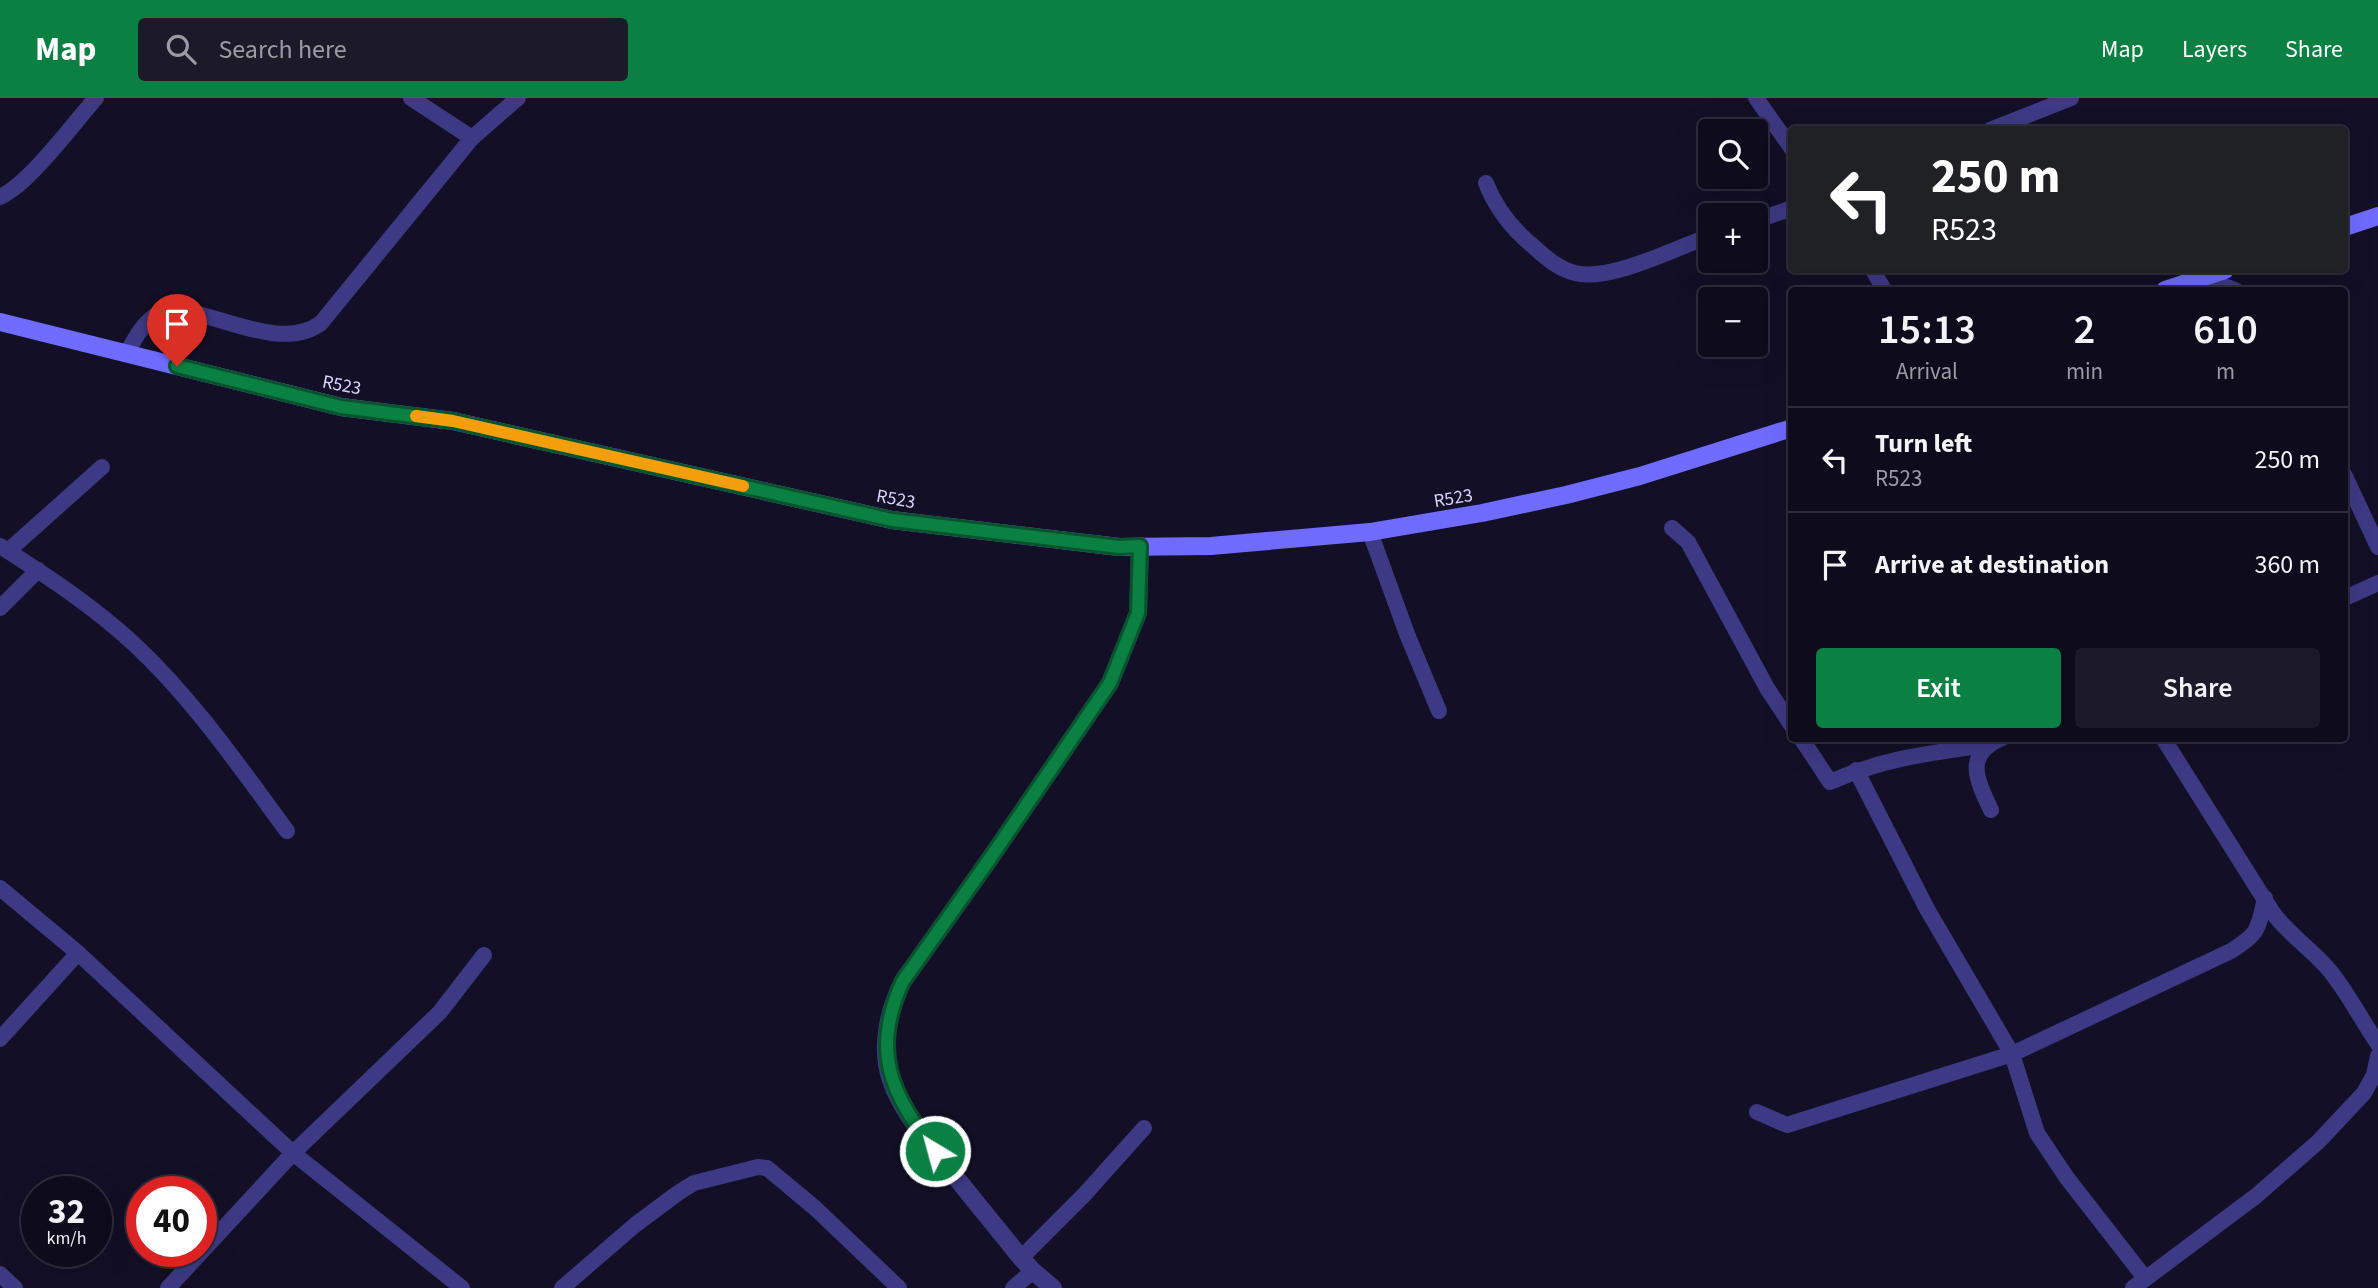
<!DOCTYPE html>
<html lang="en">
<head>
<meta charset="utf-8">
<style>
	:root { --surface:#0e0b1c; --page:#1c1929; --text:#f1f3f6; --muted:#9b9ba3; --line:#2e2b3b; --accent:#0b8043 }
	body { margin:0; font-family:"Source Sans 3",sans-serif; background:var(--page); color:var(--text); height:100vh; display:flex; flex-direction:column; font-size:26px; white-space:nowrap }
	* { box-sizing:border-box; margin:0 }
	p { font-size:23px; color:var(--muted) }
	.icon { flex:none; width:38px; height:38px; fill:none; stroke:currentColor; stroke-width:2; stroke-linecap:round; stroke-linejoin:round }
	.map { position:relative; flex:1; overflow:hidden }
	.sheet { position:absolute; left:1788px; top:189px; width:560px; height:455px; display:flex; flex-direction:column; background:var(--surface); border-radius:7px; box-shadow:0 7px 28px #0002,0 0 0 2px var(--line) }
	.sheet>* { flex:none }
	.top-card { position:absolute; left:1788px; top:28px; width:560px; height:147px; border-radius:7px; box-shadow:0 7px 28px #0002,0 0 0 2px var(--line); background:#202124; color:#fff; overflow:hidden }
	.fabs { position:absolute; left:1698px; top:21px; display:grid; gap:14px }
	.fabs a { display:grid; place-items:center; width:70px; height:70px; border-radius:7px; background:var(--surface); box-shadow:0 7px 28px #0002,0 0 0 2px var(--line); font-size:35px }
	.speed { position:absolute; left:21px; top:1078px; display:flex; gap:14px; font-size:35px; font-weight:700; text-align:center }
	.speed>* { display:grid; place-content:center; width:91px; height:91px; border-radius:50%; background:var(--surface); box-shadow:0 7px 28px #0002,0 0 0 2px var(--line); line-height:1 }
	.speed small { font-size:18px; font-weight:400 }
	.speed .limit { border:10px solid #d22; background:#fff; color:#111 }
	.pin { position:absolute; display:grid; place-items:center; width:60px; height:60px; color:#fff; margin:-72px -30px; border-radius:50% 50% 50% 0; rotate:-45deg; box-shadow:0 0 7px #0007 }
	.pin .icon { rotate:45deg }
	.me { position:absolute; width:77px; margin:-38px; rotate:323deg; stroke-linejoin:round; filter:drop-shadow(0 0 5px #0008) }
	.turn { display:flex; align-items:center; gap:24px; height:147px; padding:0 28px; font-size:32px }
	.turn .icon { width:91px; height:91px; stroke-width:2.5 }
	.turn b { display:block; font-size:49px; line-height:60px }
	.eta { display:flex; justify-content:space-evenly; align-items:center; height:119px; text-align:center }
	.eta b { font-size:42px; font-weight:600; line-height:49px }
	.primary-button { display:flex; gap:14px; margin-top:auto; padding:14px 28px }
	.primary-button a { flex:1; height:80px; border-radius:7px; background:var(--accent); color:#fff; font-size:28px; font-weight:600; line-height:80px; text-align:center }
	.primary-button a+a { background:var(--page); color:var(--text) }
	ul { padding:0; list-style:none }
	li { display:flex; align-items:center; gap:21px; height:105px; padding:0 28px; border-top:2px solid var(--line) }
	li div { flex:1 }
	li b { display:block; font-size:26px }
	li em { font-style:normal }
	header { display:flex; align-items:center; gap:42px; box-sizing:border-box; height:98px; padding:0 35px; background:var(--accent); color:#fff }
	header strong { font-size:33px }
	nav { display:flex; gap:38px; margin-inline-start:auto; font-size:24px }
	.search { width:490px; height:63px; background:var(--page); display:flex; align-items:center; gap:18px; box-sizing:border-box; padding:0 24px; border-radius:7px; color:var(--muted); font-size:26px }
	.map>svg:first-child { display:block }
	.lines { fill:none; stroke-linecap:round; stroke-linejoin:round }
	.minor { stroke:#3d3a85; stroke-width:16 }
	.tertiary { stroke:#3d3a85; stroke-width:18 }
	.secondary { stroke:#6f6bff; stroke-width:18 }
	.route-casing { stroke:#07532c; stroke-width:18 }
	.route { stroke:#0b8043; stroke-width:12 }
	.slow { stroke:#f59e0b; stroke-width:12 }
	.labels { text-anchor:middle; stroke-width:5; stroke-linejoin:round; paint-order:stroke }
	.street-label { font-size:19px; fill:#d9d4ff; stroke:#130f26 }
</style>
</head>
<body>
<header>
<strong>Map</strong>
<div class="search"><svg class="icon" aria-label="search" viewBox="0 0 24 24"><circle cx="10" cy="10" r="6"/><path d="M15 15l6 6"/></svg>Search here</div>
<nav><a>Map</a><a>Layers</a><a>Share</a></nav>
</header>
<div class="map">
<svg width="2378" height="1190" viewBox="0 0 2378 1190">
	<rect width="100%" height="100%" fill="#130f26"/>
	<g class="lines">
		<g class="minor">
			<polyline points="411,0 472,40"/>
			<polyline points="1756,0 1792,51"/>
			<polyline points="1990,32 2071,0"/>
			<path d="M1486 85C1496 111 1512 131 1534 149 1546 160 1559 171 1575 175 1610 184 1675 150 1710 138"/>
			<path d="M0 99C30 85 73 26 96 0"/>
			<polyline points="1755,123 1792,110"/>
			<polyline points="1873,172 1884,192"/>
			<polyline points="2202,180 2235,192"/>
			<path d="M127 255C135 240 145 221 162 214 176 210 192 214 205 218 241 227 289 249 321 225L472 40 518 0"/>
			<polyline points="2345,378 2378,449"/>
			<polyline points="1672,430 1688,444 1767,590 1792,628"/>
			<polyline points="1370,434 1407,536 1439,613"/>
			<path d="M0 448C47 478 93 508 134 546 193 601 239 668 287 733"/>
			<polyline points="8,453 102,369"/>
			<polyline points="2345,500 2378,485"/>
			<polyline points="0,510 38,472"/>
			<path d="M1801 640 1830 684C1884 660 1930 655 1988 647"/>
			<path d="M2163 640 2273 815C2289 837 2313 852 2330 873 2348 895 2362 923 2378 946"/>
			<polyline points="1856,672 1927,811 2012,956 2037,1035 2067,1080 2145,1180"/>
			<path d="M1991 712C1977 682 1963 657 2002 640"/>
			<polyline points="0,790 78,855 293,1055 462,1190"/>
			<polyline points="0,941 78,855"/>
			<path d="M1757 1014 1787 1027 2012 956 2231 853C2259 835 2258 832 2265 800"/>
			<polyline points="1021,1160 1084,1097 1144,1030"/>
			<polyline points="0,1176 15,1190"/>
			<polyline points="168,1190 293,1055 440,914 484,857"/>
			<polyline points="562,1190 635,1127 678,1095 694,1085 758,1069 767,1070 815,1110 899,1190"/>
			<polyline points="1013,1190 1033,1173"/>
			<polyline points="2133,1190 2256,1098 2318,1044 2364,995 2374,977 2378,958"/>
		</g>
		<path class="tertiary" d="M1053 1190 1033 1173 1021 1160C994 1126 966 1093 940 1059 921 1035 901 1011 891 982 880 950 888 913 903 883L989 762 1110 585 1138 515 1140 448"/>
		<g class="secondary">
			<polyline points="2345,129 2378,118"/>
			<polyline points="2165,192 2225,172"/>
			<polyline points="0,224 341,309 453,323 892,422 1119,449 1211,448 1370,434 1482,415 1566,397 1640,378 1792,330"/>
		</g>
	</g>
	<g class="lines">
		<defs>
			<path id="route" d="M177 268 341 309 453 323 892 422 1119 449 1140 448 1138 515 1110 585 989 762 903 883C870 953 891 996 935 1053"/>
		</defs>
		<use href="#route" class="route-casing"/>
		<use href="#route" class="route"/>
		<polyline class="slow" points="416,318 453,323 743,388"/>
	</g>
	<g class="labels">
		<g class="street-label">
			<text transform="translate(342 286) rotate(11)" y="7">R523</text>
			<text transform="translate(1453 399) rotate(-10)" y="7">R523</text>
			<text transform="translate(896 400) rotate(10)" y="7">R523</text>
		</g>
	</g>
</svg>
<div class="fabs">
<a><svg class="icon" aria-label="search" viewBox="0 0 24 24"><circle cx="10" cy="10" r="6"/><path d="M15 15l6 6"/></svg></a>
<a>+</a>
<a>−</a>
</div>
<div class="speed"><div>32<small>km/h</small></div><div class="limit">40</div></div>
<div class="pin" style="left:177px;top:268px;background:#d93025"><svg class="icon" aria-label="arrive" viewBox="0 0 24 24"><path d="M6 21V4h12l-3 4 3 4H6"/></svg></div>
<svg class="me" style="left:935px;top:1053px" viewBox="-20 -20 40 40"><circle r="17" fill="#0b8043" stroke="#fff" stroke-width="3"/><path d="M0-11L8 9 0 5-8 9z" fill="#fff"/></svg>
<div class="top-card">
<div class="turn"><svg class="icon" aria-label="left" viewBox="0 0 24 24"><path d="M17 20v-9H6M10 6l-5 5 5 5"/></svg><div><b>250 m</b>R523</div></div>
</div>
<section class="sheet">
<div class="eta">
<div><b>15:13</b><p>Arrival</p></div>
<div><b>2</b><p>min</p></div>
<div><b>610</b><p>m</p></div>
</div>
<ul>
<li><svg class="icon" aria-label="left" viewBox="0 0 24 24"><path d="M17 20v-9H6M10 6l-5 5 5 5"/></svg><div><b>Turn left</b><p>R523</p></div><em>250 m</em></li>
<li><svg class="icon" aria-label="arrive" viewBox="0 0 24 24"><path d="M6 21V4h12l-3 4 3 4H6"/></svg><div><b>Arrive at destination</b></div><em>360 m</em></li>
</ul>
<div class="primary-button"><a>Exit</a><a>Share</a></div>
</section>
</div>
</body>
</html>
